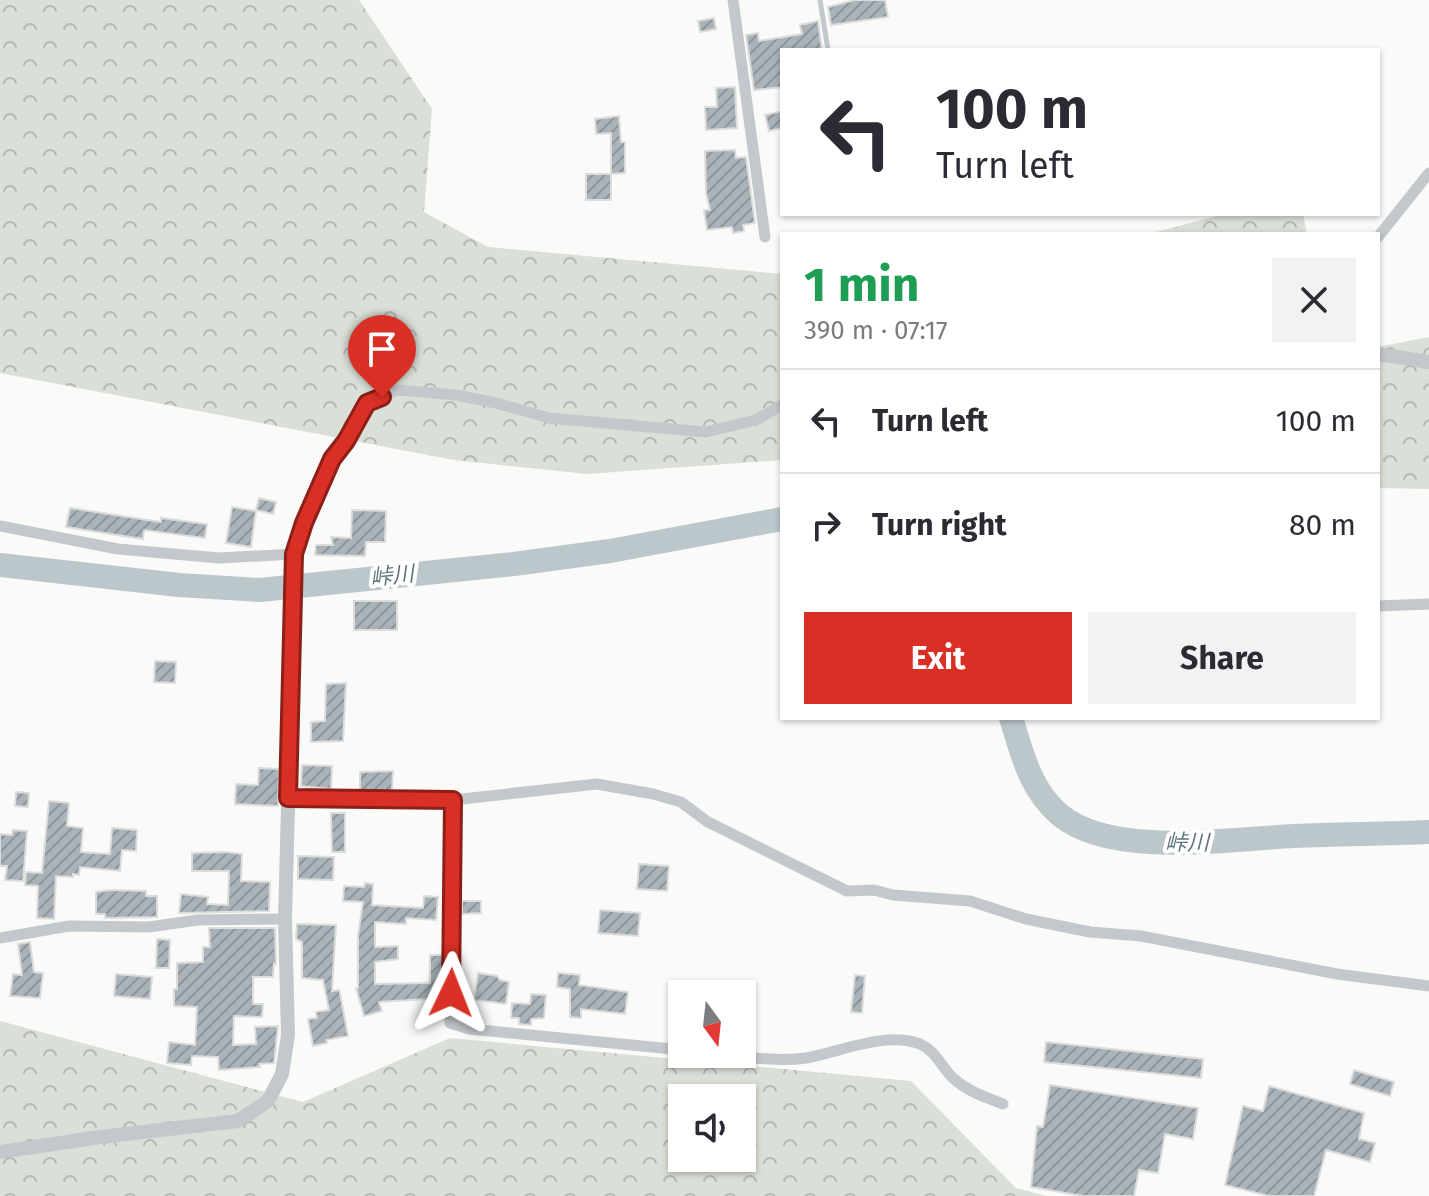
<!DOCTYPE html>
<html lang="en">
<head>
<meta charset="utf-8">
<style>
	:root { --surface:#fff; --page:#f2f2f3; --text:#2b2b33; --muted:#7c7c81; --line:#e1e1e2; --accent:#d93025 }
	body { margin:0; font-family:"Fira Sans","Noto Sans JP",sans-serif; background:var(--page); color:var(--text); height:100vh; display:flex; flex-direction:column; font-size:30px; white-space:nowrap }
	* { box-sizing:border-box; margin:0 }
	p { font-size:26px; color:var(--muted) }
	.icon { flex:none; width:44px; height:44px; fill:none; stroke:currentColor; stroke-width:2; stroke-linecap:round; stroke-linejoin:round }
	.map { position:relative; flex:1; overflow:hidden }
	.side { position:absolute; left:780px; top:232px; width:600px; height:488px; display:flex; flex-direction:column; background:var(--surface); border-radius:0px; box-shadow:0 2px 6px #0004 }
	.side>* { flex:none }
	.top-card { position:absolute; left:780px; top:48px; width:600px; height:168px; border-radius:0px; box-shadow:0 2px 6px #0004; background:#fff; color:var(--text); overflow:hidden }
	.needle { width:52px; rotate:165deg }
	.fabs { position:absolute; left:668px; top:980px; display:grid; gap:16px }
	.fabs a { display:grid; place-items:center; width:88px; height:88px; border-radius:0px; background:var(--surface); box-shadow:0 2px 6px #0004; font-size:40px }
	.pin { position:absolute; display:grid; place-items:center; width:68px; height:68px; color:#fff; margin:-82px -34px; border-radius:50% 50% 50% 0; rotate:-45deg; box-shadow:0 0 8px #0007 }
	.pin .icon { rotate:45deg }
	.me { position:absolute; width:88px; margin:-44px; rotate:2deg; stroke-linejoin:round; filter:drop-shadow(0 0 6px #0008) }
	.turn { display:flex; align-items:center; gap:28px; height:168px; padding:0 24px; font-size:36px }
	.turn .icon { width:104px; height:104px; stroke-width:2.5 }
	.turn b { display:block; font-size:56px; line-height:68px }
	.round { display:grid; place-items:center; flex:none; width:84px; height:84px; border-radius:0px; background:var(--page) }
	.head { display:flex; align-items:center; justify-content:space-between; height:136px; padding:0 24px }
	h1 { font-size:48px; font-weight:700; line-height:60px; color:#1e9e55 }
	.action { display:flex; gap:16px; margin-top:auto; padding:16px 24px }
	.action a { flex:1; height:92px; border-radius:0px; background:var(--accent); color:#fff; font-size:32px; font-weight:700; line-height:92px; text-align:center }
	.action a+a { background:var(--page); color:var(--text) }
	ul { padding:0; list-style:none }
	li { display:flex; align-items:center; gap:24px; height:104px; padding:0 24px; border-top:2px solid var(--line) }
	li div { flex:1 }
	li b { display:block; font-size:30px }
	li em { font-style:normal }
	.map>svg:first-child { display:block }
	.forest { fill:url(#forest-crowns); fill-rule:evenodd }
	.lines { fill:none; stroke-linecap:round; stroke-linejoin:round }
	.river { stroke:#bbc7cb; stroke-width:24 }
	.building { fill:url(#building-hatch); stroke:#dcdcda; stroke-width:2 }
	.service { stroke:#c3c8cc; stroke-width:5 }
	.minor { stroke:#c3c8cc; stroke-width:11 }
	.tertiary { stroke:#c3c8cc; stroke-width:14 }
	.route-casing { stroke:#8d1f18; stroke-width:20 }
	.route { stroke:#d93025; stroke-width:14 }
	.labels { text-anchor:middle; stroke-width:8; stroke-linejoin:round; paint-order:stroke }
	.water-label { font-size:22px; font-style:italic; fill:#60757c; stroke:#fff }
</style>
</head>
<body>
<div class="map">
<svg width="1429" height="1196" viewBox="0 0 1429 1196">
	<defs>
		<pattern id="forest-crowns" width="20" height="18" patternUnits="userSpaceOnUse" patternTransform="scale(2)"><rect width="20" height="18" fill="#dadfd7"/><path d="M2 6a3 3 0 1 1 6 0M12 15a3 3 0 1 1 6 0" fill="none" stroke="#b4b9b4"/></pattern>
		<pattern id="building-hatch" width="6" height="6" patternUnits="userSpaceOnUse" patternTransform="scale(2)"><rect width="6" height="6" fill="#aab3b9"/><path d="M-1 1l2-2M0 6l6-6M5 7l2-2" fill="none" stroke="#8e969c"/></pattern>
	</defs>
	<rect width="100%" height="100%" fill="#fafaf8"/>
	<g class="forest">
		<polygon points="0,0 359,0 432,109 424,212 488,247 782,274 782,460 587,474 454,460 0,373"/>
		<polygon points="1224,214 1303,214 1307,234 1149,234"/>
		<polygon points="1429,337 1429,489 1378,488 1378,347"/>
		<path d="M0 1021 303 1102 450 1038 911 1081 1016 1188 1046 1196H0ZM682 1098H742V1158H682Z"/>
	</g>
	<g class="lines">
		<g class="river">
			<polyline points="0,565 179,585 260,590 514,564 610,551 782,519"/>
			<path d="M1011 718C1022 753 1030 790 1060 815 1112 858 1230 839 1294 836 1339 834 1384 834 1429 832"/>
		</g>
	</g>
	<g class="building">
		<polygon points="855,0 885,0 888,17 831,25 828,7"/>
		<polygon points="714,18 716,29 700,32 698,21"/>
		<polygon points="818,21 822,50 782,50 782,87 754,90 746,35 758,33 759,41 802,34 800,25"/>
		<polygon points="735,87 737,128 706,130 705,107 717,107 716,88"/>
		<polygon points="782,111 782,128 769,131 765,115"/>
		<polygon points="619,116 621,142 625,142 625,173 611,174 611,133 596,134 595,119"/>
		<polygon points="735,150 736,158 746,157 755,223 743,225 744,231 733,233 732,227 707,230 704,210 710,210 706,193 705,151"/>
		<rect x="586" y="174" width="25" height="26"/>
		<polygon points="259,498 276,502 273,514 256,510"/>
		<polygon points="232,507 256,511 251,547 226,543"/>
		<polygon points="70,508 161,522 161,518 207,524 205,538 144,530 143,539 66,527"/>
		<polygon points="352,510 386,511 385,542 366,542 365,556 315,555 316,545 333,545 331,537 351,538"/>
		<rect x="354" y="601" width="43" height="29"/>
		<polygon points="155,661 176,662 175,683 154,682"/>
		<polygon points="346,683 343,741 311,742 311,722 325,721 326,684"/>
		<polygon points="302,765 332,766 331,789 301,786"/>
		<polygon points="259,768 279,769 278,806 235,804 236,784 258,785"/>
		<polygon points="393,771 392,791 360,790 360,772"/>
		<polygon points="16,792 29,793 28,807 15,806"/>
		<polygon points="49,801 69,803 67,826 83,828 81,852 110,854 112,828 137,830 136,851 122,850 120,871 80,867 79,875 73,874 73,877 56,876 54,919 37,918 38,886 25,885 26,872 42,873"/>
		<polygon points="331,813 345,813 345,852 332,852"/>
		<polygon points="13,830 27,831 23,881 5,880 7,866 0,866 0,834 12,835"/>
		<polygon points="227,852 242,854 241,881 270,882 269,911 179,913 181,894 208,897 207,904 228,905 229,871 192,871 192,853"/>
		<polygon points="298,856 334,857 333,880 298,879"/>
		<polygon points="639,864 669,866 667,891 637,889"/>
		<polygon points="365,883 373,884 372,905 423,908 424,896 438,897 436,920 406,918 406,924 375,922 375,947 398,946 398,959 375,962 375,984 430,983 430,955 444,955 443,998 379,1002 382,1011 364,1016 356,988 358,988 358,936 363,902 343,901 344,886 364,887"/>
		<polygon points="111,890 146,891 146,896 157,896 157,917 105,918 105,914 96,914 96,892"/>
		<polygon points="462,901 481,901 481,913 462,914"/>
		<polygon points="600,910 640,913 638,936 598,933"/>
		<polygon points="297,924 336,925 332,991 339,990 340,993 348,1036 326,1040 327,1043 313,1046 308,1019 317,1018 316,1012 329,1010 323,980 302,978 302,942 296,939"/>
		<polygon points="209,928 275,928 276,964 274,963 273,977 253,977 253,1004 263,1004 262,1017 234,1016 233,1045 256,1044 255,1027 278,1026 274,1063 259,1064 260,1067 219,1070 218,1057 192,1056 191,1065 167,1063 169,1042 195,1045 197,1007 174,1006 174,989 177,989 177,963 203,962 203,947 210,947"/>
		<polygon points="157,939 170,940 169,968 156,968"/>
		<polygon points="30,942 34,972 43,973 40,998 10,996 13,974 22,975 18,944"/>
		<polygon points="478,973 497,976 500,980 509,982 506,1004 474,1000"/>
		<polygon points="558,973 580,975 579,985 628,992 625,1014 581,1009 581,1018 570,1017 570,989 557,987"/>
		<polygon points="116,974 152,977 150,999 114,996"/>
		<polygon points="855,975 865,976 862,1013 851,1012"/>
		<polygon points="531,994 546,995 544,1018 531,1019 531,1025 519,1024 519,1018 511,1018 512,1003 530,1004"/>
		<polygon points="1046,1042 1203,1059 1201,1078 1044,1062"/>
		<polygon points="1354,1070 1394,1082 1390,1096 1350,1084"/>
		<polygon points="1050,1085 1198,1108 1193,1139 1165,1134 1158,1173 1139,1170 1134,1196 1083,1196 1031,1187 1037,1126 1043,1127"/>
		<polygon points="1269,1086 1364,1113 1359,1139 1375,1143 1370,1162 1326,1150 1314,1196 1269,1196 1225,1185 1243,1106 1263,1111"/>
	</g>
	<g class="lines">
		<polyline class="service" points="820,0 828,50"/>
		<g class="minor">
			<polyline points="733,0 765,237"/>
			<polyline points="1378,237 1429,173"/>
			<polyline points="0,526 118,549 219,558 294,554"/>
			<polyline points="1378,606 1429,604"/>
			<polyline points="293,619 294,554 304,523 332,459 367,403 397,390 456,395 496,403 549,418 706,432 756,420 782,405"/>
			<polyline points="288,798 453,800 597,784 653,794 681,802 708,822 847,891 874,890 893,895 970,901 1026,919 1090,932 1141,936 1337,974 1429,986"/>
			<polyline points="453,800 454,932 450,1023 469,1029 682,1050"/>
			<polyline points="0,938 69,926 149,927 198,920 285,919"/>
			<path d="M720 1054C747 1057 778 1062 806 1058 840 1052 886 1031 920 1044 936 1051 942 1068 954 1079 969 1092 985 1097 1003 1104"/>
		</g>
		<g class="tertiary">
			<polyline points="1378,354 1429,362"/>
			<polyline points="0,1152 100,1137 238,1121 268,1101 282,1074 288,1035 285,919 293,619"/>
		</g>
	</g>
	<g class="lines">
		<defs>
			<polyline id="route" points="382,397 367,403 346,441 332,459 304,523 294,554 288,798 453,800 451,993"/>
		</defs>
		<use href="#route" class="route-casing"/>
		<use href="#route" class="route"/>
	</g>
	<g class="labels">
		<g class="water-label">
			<text transform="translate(392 575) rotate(-6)" y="8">峠川</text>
			<text x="1187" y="850">峠川</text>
		</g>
	</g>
</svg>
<div class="fabs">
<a><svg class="needle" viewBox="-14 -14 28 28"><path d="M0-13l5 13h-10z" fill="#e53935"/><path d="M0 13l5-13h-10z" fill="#7c7c81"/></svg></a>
<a><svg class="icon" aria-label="sound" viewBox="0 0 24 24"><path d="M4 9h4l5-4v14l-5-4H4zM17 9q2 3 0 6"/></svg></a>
</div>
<div class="pin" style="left:382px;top:397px;background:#d93025"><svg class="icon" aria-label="arrive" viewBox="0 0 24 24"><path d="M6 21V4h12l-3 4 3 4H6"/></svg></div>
<svg class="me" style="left:451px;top:993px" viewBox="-20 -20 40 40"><path d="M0-17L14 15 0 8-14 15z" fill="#d93025" stroke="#fff" stroke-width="4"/></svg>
<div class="top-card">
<div class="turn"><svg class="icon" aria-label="left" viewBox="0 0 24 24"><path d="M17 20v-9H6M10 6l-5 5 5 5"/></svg><div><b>100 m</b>Turn left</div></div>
</div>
<section class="side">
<div class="head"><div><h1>1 min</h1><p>390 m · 07:17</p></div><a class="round"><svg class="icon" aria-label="close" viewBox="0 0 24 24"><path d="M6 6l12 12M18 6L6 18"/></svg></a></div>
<ul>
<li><svg class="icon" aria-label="left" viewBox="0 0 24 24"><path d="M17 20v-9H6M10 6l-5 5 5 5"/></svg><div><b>Turn left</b></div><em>100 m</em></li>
<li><svg class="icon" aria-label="right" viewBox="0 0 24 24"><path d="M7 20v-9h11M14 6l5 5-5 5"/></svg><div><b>Turn right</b></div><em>80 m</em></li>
</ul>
<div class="action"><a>Exit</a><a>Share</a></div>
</section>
</div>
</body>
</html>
